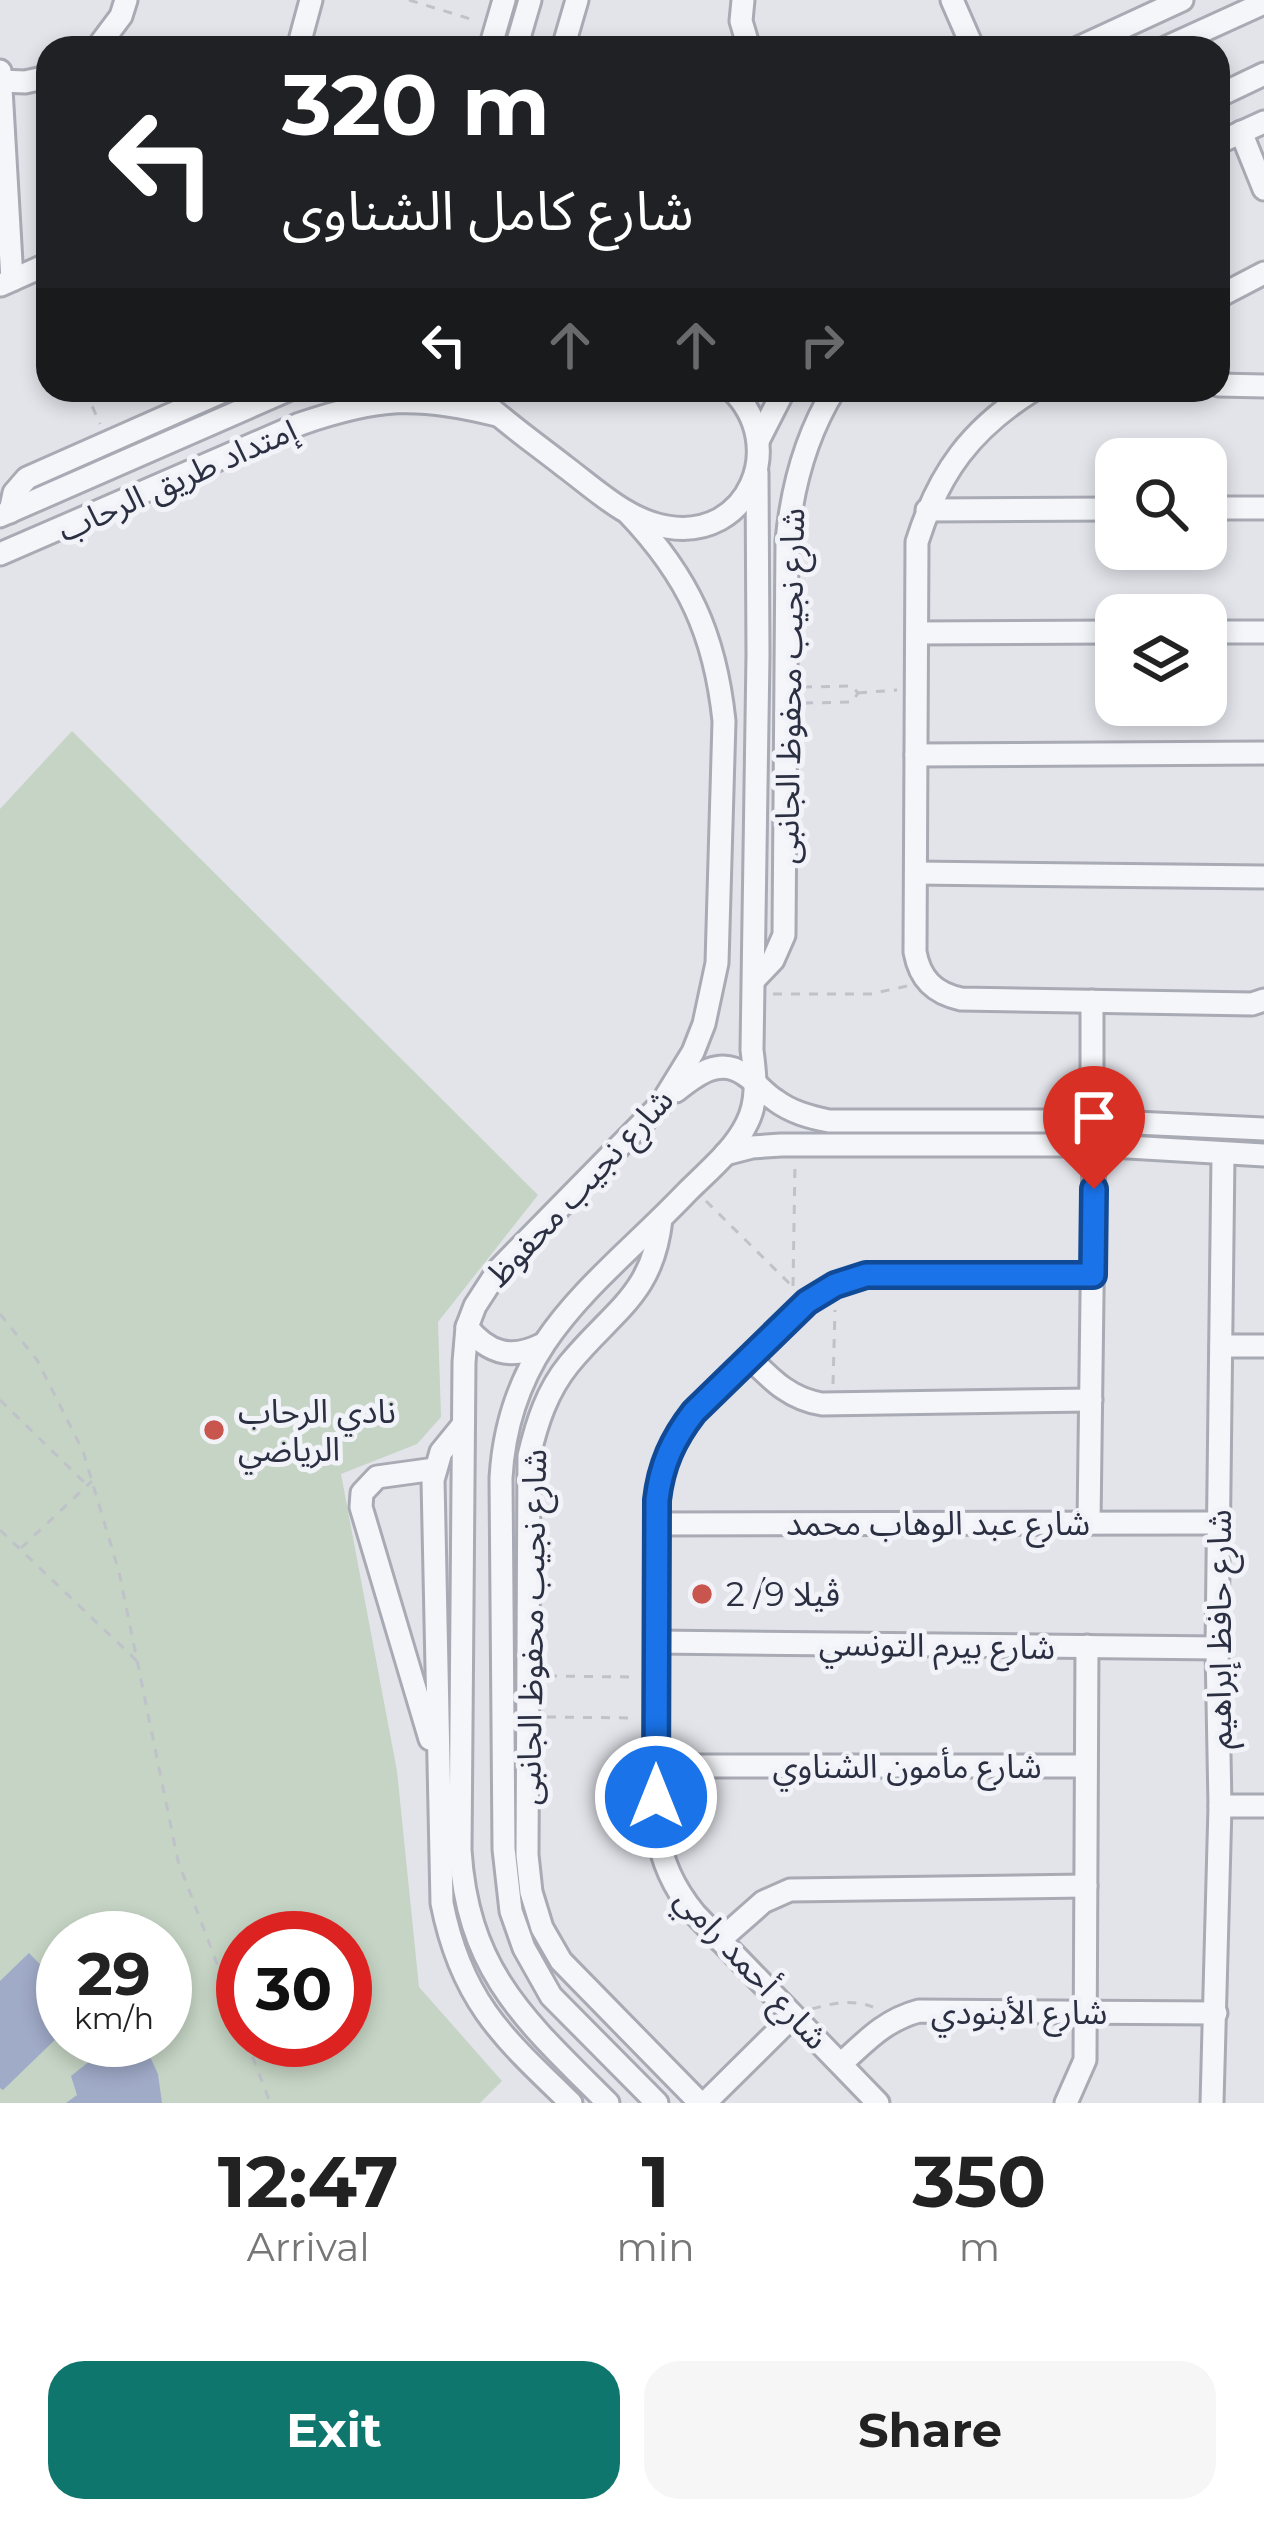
<!DOCTYPE html>
<html lang="en">
<head>
<meta charset="utf-8">
<style>
	:root { --surface:#fff; --page:#f6f6f6; --text:#222; --muted:#767676; --accent:#0f766e }
	body { margin:0; font-family:Montserrat,"Noto Sans Arabic",sans-serif; background:var(--page); color:var(--text); height:100vh; display:flex; flex-direction:column; font-size:45px; white-space:nowrap }
	* { box-sizing:border-box; margin:0 }
	p { font-size:39px; color:var(--muted) }
	.icon { flex:none; width:66px; height:66px; fill:none; stroke:currentColor; stroke-width:2; stroke-linecap:round; stroke-linejoin:round }
	.map { position:relative; height:2103px; overflow:hidden }
	.sheet { display:flex; flex-direction:column; background:var(--surface); flex:1 }
	.sheet>* { flex:none }
	.banner { position:absolute; left:36px; top:36px; width:1194px; height:366px; border-radius:36px; box-shadow:0 6px 18px #0003; background:#202124; color:#fff; overflow:hidden }
	.controls { position:absolute; left:1095px; top:438px; display:grid; gap:24px }
	.controls a { display:grid; place-items:center; width:132px; height:132px; border-radius:24px; background:var(--surface); box-shadow:0 6px 18px #0003; font-size:60px }
	.speed { position:absolute; left:36px; top:1911px; display:flex; gap:24px; font-size:60px; font-weight:700; text-align:center }
	.speed>* { display:grid; place-content:center; width:156px; height:156px; border-radius:50%; background:var(--surface); box-shadow:0 6px 18px #0003; line-height:1 }
	.speed small { font-size:30px; font-weight:400 }
	.speed .limit { border:18px solid #d22; background:#fff; color:#111 }
	.pin { position:absolute; display:grid; place-items:center; width:102px; height:102px; color:#fff; margin:-123px -51px; border-radius:50% 50% 50% 0; rotate:-45deg; box-shadow:0 0 12px #0007 }
	.pin .icon { rotate:45deg }
	.me { position:absolute; width:132px; margin:-66px; rotate:0deg; stroke-linejoin:round; filter:drop-shadow(0 0 9px #0008) }
	.turn { display:flex; align-items:center; gap:42px; height:252px; padding:0 48px; font-size:54px }
	.turn .icon { width:156px; height:156px; stroke-width:2.5 }
	.turn b { display:block; font-size:84px; line-height:102px }
	.lanes { display:flex; align-items:center; height:114px; padding:0 48px; background:#0003; justify-content:center; gap:60px; direction:ltr }
	.lanes .off { opacity:.35 }
	.eta { display:flex; justify-content:space-evenly; align-items:center; height:204px; text-align:center }
	.eta b { font-size:72px; font-weight:700; line-height:84px }
	.button { display:flex; gap:24px; margin-top:auto; padding:24px 48px }
	.button a { flex:1; height:138px; border-radius:36px; background:var(--accent); color:#fff; font-size:48px; font-weight:700; line-height:138px; text-align:center }
	.button a+a { background:var(--page); color:var(--text) }
	.map>svg:first-child { display:block }
	.green { fill:#c5d4c4; fill-rule:evenodd }
	.water { fill:#a0abc8 }
	.lines { fill:none; stroke-linecap:round; stroke-linejoin:round }
	.minor-casing { stroke:#a8aab4; stroke-width:27 }
	.path { stroke:#c0c2c9; stroke-width:3; stroke-dasharray:9 9; stroke-linecap:butt }
	.minor { stroke:#f5f6f9; stroke-width:21 }
	.route-casing { stroke:#114b97; stroke-width:30 }
	.route { stroke:#1a73e8; stroke-width:21 }
	.poi-dot { fill:#c9564e; stroke:#f2f3f8; stroke-width:4.5 }
	.labels { text-anchor:middle; stroke-width:10; stroke-linejoin:round; paint-order:stroke }
	.street-label { font-size:33px; fill:#2b2f42; stroke:#f2f3f8 }
	.poi-label { font-size:33px; fill:#2b2f42; stroke:#f2f3f8; text-anchor:start }
</style>
</head>
<body>
<div class="map">
<svg width="1264" height="2103" viewBox="0 0 1264 2103">
	<rect width="100%" height="100%" fill="#e3e4ea"/>
	<path class="green" d="M72 731 538 1195 438 1322 441 1417 417 1444 341 1474 397 1771 419 1987 502 2081 480 2103H0V809ZM63 1938H165V2040H63ZM243 1938H345V2040H243Z"/>
	<g class="water">
		<polygon points="29,1953 63,1988 63,2032 3,2090 0,2088 0,1981"/>
		<polygon points="121,2040 134,2043 140,2053 139,2061 147,2050 158,2074 162,2103 66,2103 77,2095 71,2076 110,2045"/>
	</g>
	<g class="lines">
		<defs>
			<g id="minor">
				<polyline points="743,0 741,21 749,48"/>
				<polyline points="952,0 973,48"/>
				<polyline points="97,48 121,16 126,0"/>
				<polyline points="298,48 311,0"/>
				<polyline points="490,48 504,0"/>
				<polyline points="516,48 530,0"/>
				<polyline points="563,48 577,0"/>
				<polyline points="1078,48 1182,0"/>
				<polyline points="1165,48 1264,3"/>
				<polyline points="0,71 12,280"/>
				<polyline points="0,81 25,82 48,77"/>
				<polyline points="1218,96 1264,74"/>
				<polyline points="1241,132 1264,189"/>
				<polyline points="1218,143 1264,122"/>
				<polyline points="1,285 48,264"/>
				<polyline points="1218,297 1264,273"/>
				<polyline points="1218,385 1264,386"/>
				<path d="M470 390C499 418 532 441 564 466 595 489 628 521 667 527 749 541 788 445 732 390"/>
				<path d="M1033 390C971 429 939 472 917 542L915 952C920 979 934 993 961 999L1252 1004 1264 1000"/>
				<polyline points="759,439 784,390"/>
				<polyline points="1206,508 1264,508"/>
				<polyline points="927,510 1116,509"/>
				<polyline points="10,512 14,493 27,478 226,390"/>
				<polyline points="0,516 288,390"/>
				<path d="M0 554 300 424C378 397 417 395 497 415"/>
				<polyline points="1206,632 1264,632"/>
				<polyline points="917,633 1116,632"/>
				<polyline points="916,755 1264,753"/>
				<polyline points="916,873 1264,877"/>
				<path d="M754 980 773 960 784 935 787 541C792 487 805 437 834 390"/>
				<path d="M676 1091C696 1075 720 1056 745 1075 756 1082 764 1093 775 1100 791 1112 809 1117 829 1121H1092L1264 1129"/>
				<polyline points="1092,1121 1092,1001"/>
				<polyline points="725,1154 752,1147 781,1145 1094,1145 1264,1155"/>
				<path d="M661 1219C653 1295 613 1310 569 1364 547 1391 537 1422 529 1456L527 1855 531 1892 542 1928 561 1961 700 2103"/>
				<path d="M467 1327C488 1353 511 1360 541 1345"/>
				<polyline points="1221,1346 1264,1346"/>
				<path d="M750 1358C772 1380 790 1399 822 1404L1091 1400"/>
				<path d="M463 1425 441 1452 433 1480 442 1903C461 2000 502 2037 571 2103"/>
				<polyline points="1089,1523 1094,1145"/>
				<polyline points="657,1524 1219,1523"/>
				<polyline points="656,1642 1217,1648"/>
				<polyline points="430,1739 361,1507 362,1493 377,1477 435,1469"/>
				<polyline points="656,1766 1086,1766"/>
				<polyline points="1220,1806 1264,1806"/>
				<polyline points="720,1940 763,1902 790,1890 1086,1886"/>
				<path d="M841 2064C866 2041 885 2020 919 2011L1216 2013"/>
				<path d="M608 2103C526 2021 468 1973 460 1850L464 1362 467 1327 475 1306 499 1269 661 1104 693 1052 704 1024 717 963 724 721C715 634 688 576 628 513"/>
				<path d="M657 2103 551 1996 524 1948 511 1911 504 1849 501 1478C509 1338 598 1285 687 1192 708 1171 734 1150 747 1123 759 1099 755 1075 752 1050L758 655 757 472"/>
				<polyline points="705,2103 793,2016"/>
				<path d="M878 2103 695 1914C673 1887 662 1862 656 1827L657 1500C661 1465 673 1439 695 1412L807 1302 835 1285 866 1275H1093"/>
				<polyline points="1066,2103 1085,2060 1087,1646"/>
				<polyline points="1212,2103 1220,1806 1217,1648 1223,1155"/>
			</g>
		</defs>
		<use href="#minor" class="minor-casing"/>
		<g class="path">
			<polyline points="409,0 477,21"/>
			<polyline points="39,289 48,310"/>
			<polyline points="85,390 100,424"/>
			<polyline points="803,687 852,686 858,693 852,702 806,703"/>
			<polyline points="858,693 897,690"/>
			<polyline points="773,994 871,994 907,986"/>
			<polyline points="706,1201 793,1287"/>
			<polyline points="793,1286 795,1163"/>
			<polyline points="0,1314 37,1360 83,1451 119,1572 178,1861 243,2032"/>
			<polyline points="833,1384 835,1310"/>
			<polyline points="0,1400 87,1485"/>
			<polyline points="0,1530 137,1661"/>
			<polyline points="21,1548 92,1481"/>
			<polyline points="548,1676 634,1677"/>
			<polyline points="547,1717 634,1718"/>
			<path d="M812 2009C833 2003 852 1999 873 2007"/>
			<polyline points="246,2040 268,2097 268,2103"/>
		</g>
		<use href="#minor" class="minor"/>
	</g>
	<g class="lines">
		<defs>
			<path id="route" d="M656 1797 657 1500C661 1465 673 1439 694 1412L807 1302 835 1285 866 1275H1093L1094 1189"/>
		</defs>
		<use href="#route" class="route-casing"/>
		<use href="#route" class="route"/>
	</g>
	<g class="poi-dot">
		<circle cx="214" cy="1430" r="12"/>
		<circle cx="702" cy="1594" r="12"/>
	</g>
	<g class="labels">
		<g class="street-label">
			<text transform="translate(177 479) rotate(-24)" y="12">إمتداد طريق الرحاب</text>
			<text transform="translate(789 686) rotate(-89)" y="12">شارع نجيب محفوظ الجانبى</text>
			<text transform="translate(579 1187) rotate(-47)" y="12">شارع نجيب محفوظ</text>
			<text x="938" y="1535">شارع عبد الوهاب محمد</text>
			<text transform="translate(531 1627) rotate(-89)" y="12">شارع نجيب محفوظ الجانبى</text>
			<text transform="translate(1219 1629) rotate(-90)" y="12">شارع حافظ إبراهيم</text>
			<text transform="translate(937 1645) rotate(1)" y="12">شارع بيرم التونسي</text>
			<text x="907" y="1778">شارع مأمون الشناوي</text>
			<text transform="translate(752 1968) rotate(47)" y="12">شارع أحمد رامي</text>
			<text x="1019" y="2024">شارع الأبنودي</text>
		</g>
		<g class="poi-label">
			<text x="238" y="1423">نادي الرحاب<tspan x="238" dy="38">الرياضي</tspan></text>
			<text x="726" y="1606">ڤيلا 9/ 2</text>
		</g>
	</g>
</svg>
<div class="controls">
<a><svg class="icon" aria-label="search" viewBox="0 0 24 24"><circle cx="10" cy="10" r="6"/><path d="M15 15l6 6"/></svg></a>
<a><svg class="icon" aria-label="layers" viewBox="0 0 24 24"><path d="M12 4l9 5-9 5-9-5zM3 14l9 5 9-5"/></svg></a>
</div>
<div class="speed"><div>29<small>km/h</small></div><div class="limit">30</div></div>
<div class="pin" style="left:1094px;top:1189px;background:#d93025"><svg class="icon" aria-label="arrive" viewBox="0 0 24 24"><path d="M6 21V4h12l-3 4 3 4H6"/></svg></div>
<svg class="me" style="left:656px;top:1797px" viewBox="-20 -20 40 40"><circle r="17" fill="#1a73e8" stroke="#fff" stroke-width="3"/><path d="M0-11L8 9 0 5-8 9z" fill="#fff"/></svg>
<div class="banner">
<div class="turn"><svg class="icon" aria-label="left" viewBox="0 0 24 24"><path d="M17 20v-9H6M10 6l-5 5 5 5"/></svg><div><b>320 m</b>شارع كامل الشناوى</div></div>
<div class="lanes"><svg class="icon" aria-label="left" viewBox="0 0 24 24"><path d="M17 20v-9H6M10 6l-5 5 5 5"/></svg><svg class="icon off" aria-label="ahead" viewBox="0 0 24 24"><path d="M12 20V5M6 11l6-6 6 6"/></svg><svg class="icon off" aria-label="ahead" viewBox="0 0 24 24"><path d="M12 20V5M6 11l6-6 6 6"/></svg><svg class="icon off" aria-label="right" viewBox="0 0 24 24"><path d="M7 20v-9h11M14 6l5 5-5 5"/></svg></div>
</div>
</div>
<section class="sheet">
<div class="eta">
<div><b>12:47</b><p>Arrival</p></div>
<div><b>1</b><p>min</p></div>
<div><b>350</b><p>m</p></div>
</div>
<div class="button"><a>Exit</a><a>Share</a></div>
</section>
</body>
</html>
